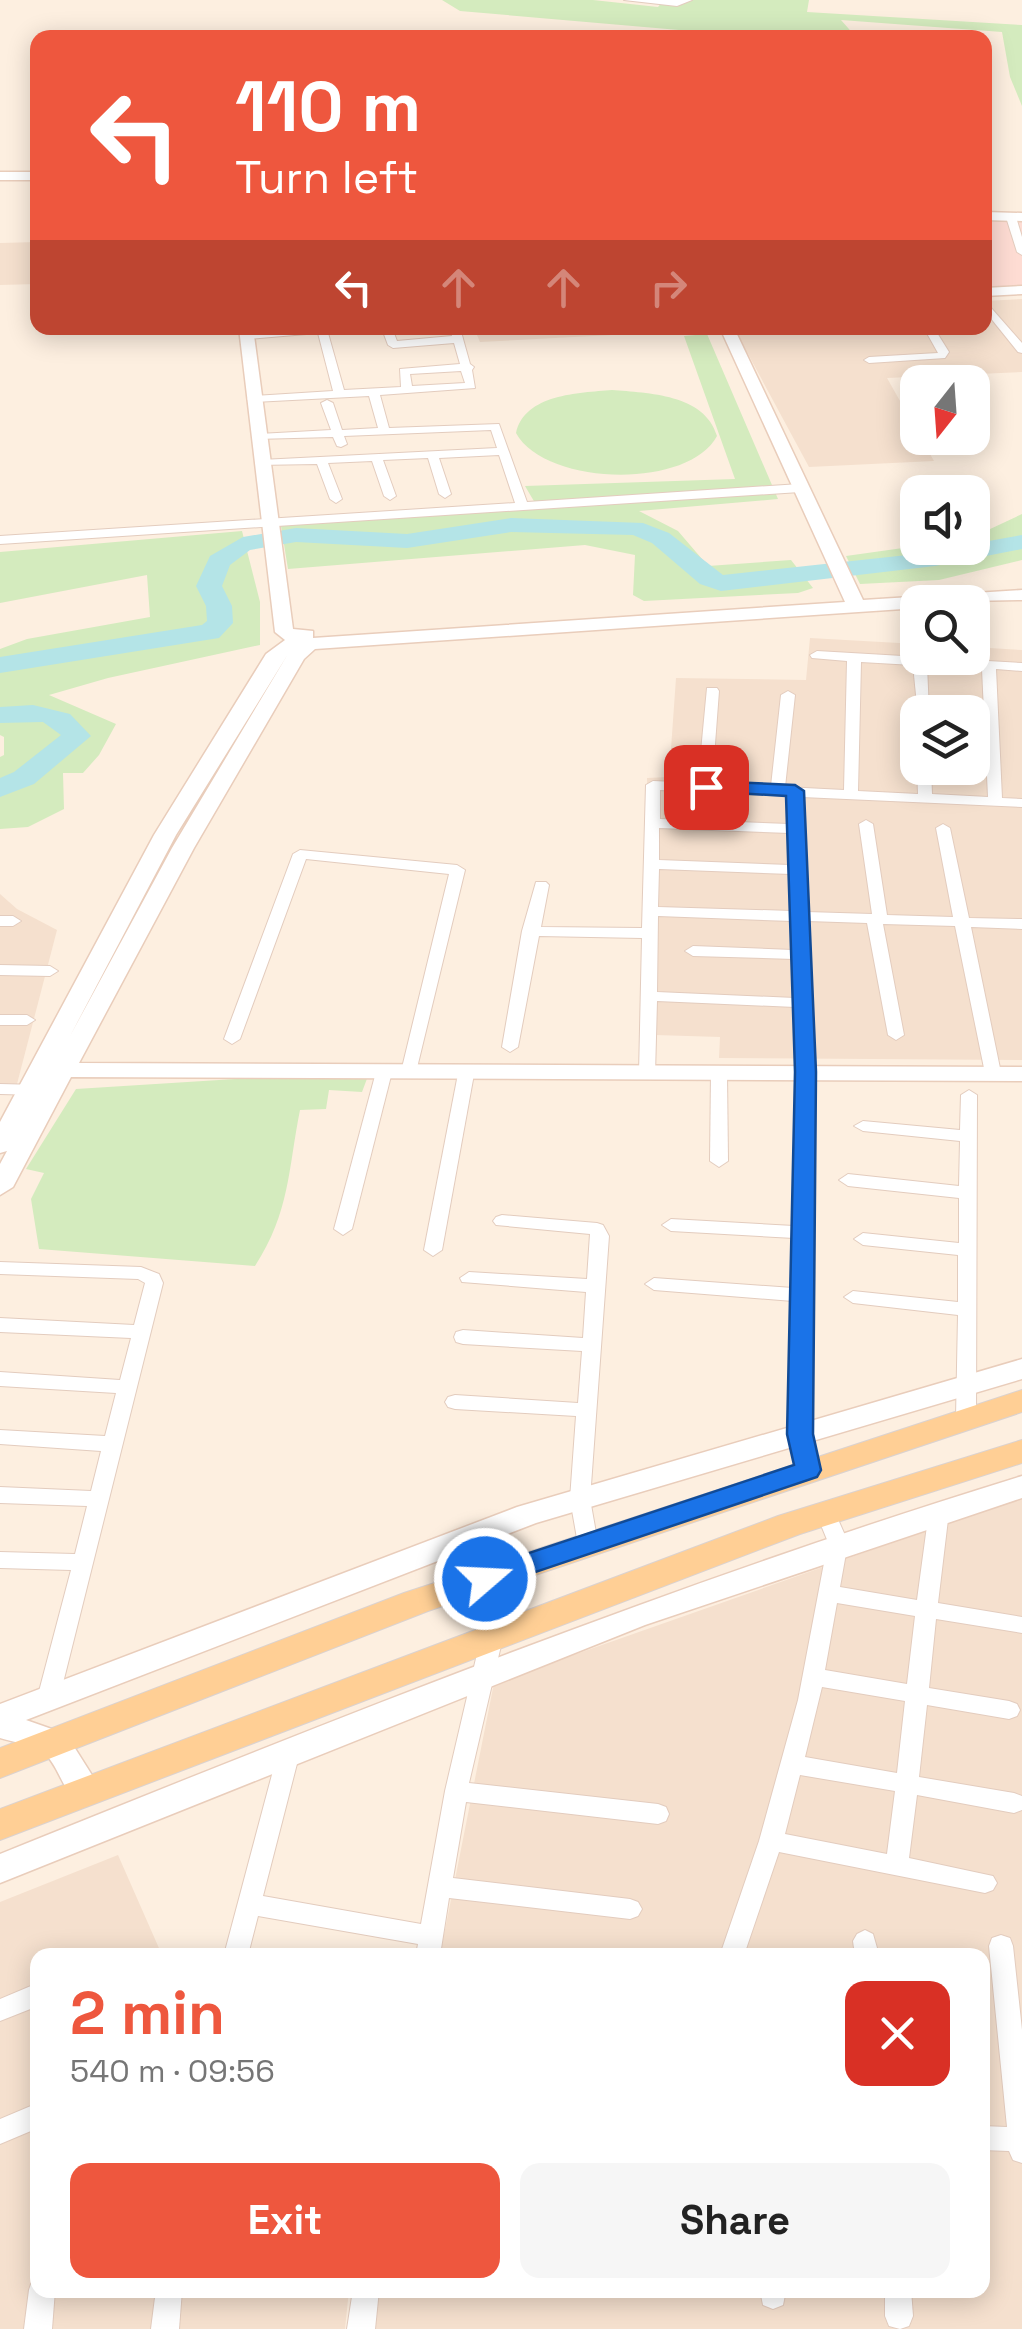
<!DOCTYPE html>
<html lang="en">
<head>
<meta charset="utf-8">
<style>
	:root { --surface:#fff; --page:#f6f6f6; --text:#222; --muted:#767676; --accent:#ee573e }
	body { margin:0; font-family:"Space Grotesk",sans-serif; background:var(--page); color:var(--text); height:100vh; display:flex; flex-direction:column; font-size:38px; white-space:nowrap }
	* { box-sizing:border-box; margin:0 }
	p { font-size:32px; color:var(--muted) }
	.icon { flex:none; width:55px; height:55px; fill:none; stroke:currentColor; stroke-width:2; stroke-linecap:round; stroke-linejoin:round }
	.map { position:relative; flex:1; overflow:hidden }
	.side { position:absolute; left:30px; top:1948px; width:960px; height:350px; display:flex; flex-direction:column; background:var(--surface); border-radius:20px; box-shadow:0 5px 25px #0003 }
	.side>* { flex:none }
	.guide { position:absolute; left:30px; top:30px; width:962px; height:305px; border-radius:20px; box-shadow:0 5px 25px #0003; background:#ee573e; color:#fff; overflow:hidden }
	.needle { width:65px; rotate:197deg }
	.controls { position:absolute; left:900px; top:365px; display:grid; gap:20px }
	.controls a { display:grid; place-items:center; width:90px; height:90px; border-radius:20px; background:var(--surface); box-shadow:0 5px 25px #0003; font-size:50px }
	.pin { position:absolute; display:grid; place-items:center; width:85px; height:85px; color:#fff; margin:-42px; border-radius:20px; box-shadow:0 5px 15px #0006 }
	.me { position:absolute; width:110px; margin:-55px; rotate:71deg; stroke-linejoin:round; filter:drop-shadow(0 0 8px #0008) }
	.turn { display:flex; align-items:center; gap:35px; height:210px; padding:0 40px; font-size:45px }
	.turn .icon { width:130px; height:130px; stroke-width:2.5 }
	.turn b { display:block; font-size:70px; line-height:85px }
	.lanes { display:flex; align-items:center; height:95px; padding:0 40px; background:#0003; justify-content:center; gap:50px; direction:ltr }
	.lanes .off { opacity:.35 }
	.round { display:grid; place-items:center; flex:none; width:105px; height:105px; border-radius:20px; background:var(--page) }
	.head { display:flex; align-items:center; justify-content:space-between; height:170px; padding:0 40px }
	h1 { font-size:60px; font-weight:800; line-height:75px; color:var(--accent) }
	.primary-button { display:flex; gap:20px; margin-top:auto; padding:20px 40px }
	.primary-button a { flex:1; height:115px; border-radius:20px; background:var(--accent); color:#fff; font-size:40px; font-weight:800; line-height:115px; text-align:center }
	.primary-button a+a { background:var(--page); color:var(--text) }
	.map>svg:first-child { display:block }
	.residential { fill:#f5e0ce; fill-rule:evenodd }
	.commercial { fill:#fedcd3 }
	.green { fill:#d4ebbe }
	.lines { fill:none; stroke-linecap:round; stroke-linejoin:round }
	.river { fill:#b4e4e7; fill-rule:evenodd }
	.street-casing { stroke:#e3ccbe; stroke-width:2 }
	.secondary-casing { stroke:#e9cdbb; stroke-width:3 }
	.primary-casing { stroke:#dbd2cf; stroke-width:2 }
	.street { fill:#fff; fill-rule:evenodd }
	.secondary { fill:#fff; fill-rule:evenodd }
	.primary { fill:#ffcf95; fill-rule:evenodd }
	.route { fill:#1a73e8; stroke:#114b97; stroke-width:2.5 }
</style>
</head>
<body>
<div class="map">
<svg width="1022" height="2329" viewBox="0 0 1022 2329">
	<rect width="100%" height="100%" fill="#fdefe0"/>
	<g class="residential">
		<polygon points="37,242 37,284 0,285 0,243"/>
		<polygon points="1022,299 1022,372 887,378 934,461 809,467 734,328 985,328 985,301"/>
		<polygon points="474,328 687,328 688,331 480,342"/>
		<path d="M810 638 917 644 918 658H972L973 647 1022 650V1060L719 1058 720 1037 655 1035 647 778 669 777 676 678 806 680ZM918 712H972V768H918Z"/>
		<polygon points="0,894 17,909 57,930 17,1084 0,1084"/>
		<polygon points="1022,1497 1022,2329 373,2329 378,2290 982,2290 982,1955 440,1955 494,1683"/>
		<polygon points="118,1855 162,1955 38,1955 38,2290 349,2290 345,2329 0,2329 0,1902"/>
	</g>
	<polygon class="commercial" points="985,220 1022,221 1022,285 985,287"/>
	<g class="green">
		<polygon points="442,0 593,0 658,7 664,0 809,0 807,12 1022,25 1022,106 1010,77 1002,32 841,20 856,37 760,37 460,11"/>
		<polygon points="707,334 778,499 639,511 678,531 708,566 791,560 813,588 798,593 644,601 633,595 635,555 585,545 288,569 281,526 538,508 525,486 735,479 684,336"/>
		<path d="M612 390C648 393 705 394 717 436 688 490 545 486 516 433 525 394 578 393 612 390Z"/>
		<polygon points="1022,514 1022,560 939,580 860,584 846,556 917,546 972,548 973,537"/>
		<polygon points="242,531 260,602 260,645 108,678 49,695 116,724 99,755 83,773 63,773 64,809 28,827 0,829 0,757 4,755 4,737 0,735 0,649 27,639 150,617 147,575 0,603 0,552"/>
		<path d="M368 1076 362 1092 329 1090 326 1109 300 1110C288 1170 290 1212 255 1266L39 1249 31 1199 44 1173 26 1169 76 1089 235 1079Z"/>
	</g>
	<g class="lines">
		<g class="river">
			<polygon points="511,518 643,523 669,533 723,575 972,548 972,544 1022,535 1022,549 935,566 721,591 700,584 652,543 633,535 511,532 407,548 296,542 250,550 230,565 222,586 232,606 233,623 219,638 0,673 0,657 202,625 207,621 206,606 196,586 210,556 243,537 296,528 407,534"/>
			<polygon points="33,705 70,714 91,736 34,784 0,797 0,778 14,772 61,735 43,722 0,723 0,707"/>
		</g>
		<defs>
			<g id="street">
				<polygon points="624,0 692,0 677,6"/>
				<polygon points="1011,214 1016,217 1022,237 1022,255 1017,252 1006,217"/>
				<polygon points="985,301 1022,343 1022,353 1018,352 985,311"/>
				<path d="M314 328H392L397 341 452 336 450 328H460L470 364 474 367 472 370 475 388 380 395 389 428 499 424 527 502 800 484 806 488 800 492 0 544V536L515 503 499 455 439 458 451 494 445 498 439 494 428 458 383 460 396 496 390 500 384 496 372 461 328 463 342 499 336 503 330 499 317 464 257 465 255 463 261 460 497 448 491 430 344 436 347 444 341 447 337 446 333 437 255 439 253 437 259 434 331 430 321 403 327 400 333 403 342 430 378 428 369 396 253 402 247 399 253 396 333 391 318 333 247 339 242 336 247 333ZM382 329 388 345 393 348 454 343 460 364 400 369 401 387 344 390 328 333ZM461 371 465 383 412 386 410 374Z"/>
				<polygon points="924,328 934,328 949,352 945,358 869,363 864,360 869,357 938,353"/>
				<path d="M817 651 1022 663V671L996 669 1002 798 1022 799V807L802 797 807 912 872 914 859 824 866 820 873 824 887 915 953 917 936 828 943 824 950 828 969 918 1022 919V929L971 927 1001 1073 993 1078 985 1073 955 926 883 924 904 1035 896 1040 888 1035 867 923 808 921 814 1072 810 1434 818 1470 815 1475H801L798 1470 790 1434 793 1301 654 1290 645 1284 654 1278 793 1288 794 1238 671 1231 662 1225 671 1219 794 1226 798 1072 795 1007 657 1001 655 1074 647 1079 641 1078 639 1074 642 938 539 936 518 1047 510 1052 502 1047 522 931 536 882H546L549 885 541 927 642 928 646 785 653 781 698 783 707 688H717L719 691 712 784 771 786 781 695 788 691 795 695 785 787 844 790 847 661 812 658 810 655ZM861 662 913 665 918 715V712H929L927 665 982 669 988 797 932 794 931 768H917L918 794 858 791ZM660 790 788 796 789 824 660 819ZM659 828 789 833 790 865 659 860ZM659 869 791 874 792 911 658 907ZM658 916 792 921 793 950 693 946 685 951 693 956 794 959 795 998 657 992Z"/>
				<polygon points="300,850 457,865 465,870 415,1076 403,1076 401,1072 449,874 306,859 240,1039 232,1044 224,1039 293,854"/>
				<polygon points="0,916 13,916 21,921 13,926 0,926"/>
				<polygon points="0,965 50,966 58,971 50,976 0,975"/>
				<polygon points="0,1015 27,1015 35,1020 27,1025 0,1025"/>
				<polygon points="384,1067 392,1072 352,1229 343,1235 334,1229 376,1072"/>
				<polygon points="719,1068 727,1073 728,1161 719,1167 710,1161 711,1073"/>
				<polygon points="466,1069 474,1074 442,1250 433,1256 424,1250 458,1074"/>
				<polygon points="0,1084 39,1085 47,1090 39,1095 0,1094"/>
				<polygon points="969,1090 977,1095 976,1417 973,1422 959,1422 956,1417 958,1315 853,1303 844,1297 853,1291 958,1302 958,1255 863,1245 854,1239 863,1233 959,1243 959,1198 848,1186 839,1180 848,1174 959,1186 960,1141 863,1131 854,1126 863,1121 960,1130 961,1095"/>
				<polygon points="502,1215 597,1223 603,1225 609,1236 590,1499 598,1544 595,1550 588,1552 581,1550 578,1544 570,1499 576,1416 455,1409 448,1407 445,1402 448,1397 455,1395 578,1403 582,1351 463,1344 456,1342 454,1337 456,1332 463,1330 583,1338 586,1292 462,1282 460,1278 469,1272 587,1279 590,1234 496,1225 493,1221 496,1217"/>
				<polygon points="0,1262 141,1267 159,1274 163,1283 59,1699 56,1705 48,1708 40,1705 37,1699 71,1570 0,1568 0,1552 75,1554 87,1506 0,1503 0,1487 91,1491 101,1451 0,1444 0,1430 105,1436 116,1393 0,1386 0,1372 120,1380 131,1338 0,1332 0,1318 134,1325 145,1283 138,1279 0,1274"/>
				<path d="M939 1503 946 1506 949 1511 938 1603 1022 1617V1633L936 1619 929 1688 1009 1701 1017 1704 1020 1710 1017 1716 1009 1719 927 1705 919 1777 1014 1793 1022 1796V1810L1014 1813 917 1795 909 1858 993 1876 997 1883 993 1890 985 1893 779 1852 744 1955H720L759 1841 798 1700 828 1542 816 1513 819 1508 826 1505 833 1508 848 1542 840 1587 917 1600 929 1511 932 1506ZM837 1603 915 1616 907 1684 825 1670ZM822 1687 905 1701 897 1773 805 1757ZM800 1775 895 1791 887 1854 785 1834Z"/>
				<polygon points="492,1629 500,1631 503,1637 469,1783 658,1804 666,1807 669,1814 666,1821 658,1824 466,1802 453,1878 630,1899 638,1902 642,1909 638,1916 630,1919 449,1898 440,1955 416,1955 418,1944 258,1916 248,1955 224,1955 278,1752 281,1745 289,1743 297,1745 300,1752 263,1896 421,1924 445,1791 481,1637 484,1631"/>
				<polygon points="865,1930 873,1934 879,1955 855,1955 853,1941 857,1934"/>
				<polygon points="1001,1935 1010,1938 1013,1946 1022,2030 1022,2163 1013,2160 1009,2151 982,2150 982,2126 1007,2127 989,1946 992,1938"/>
				<polygon points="38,1983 38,2006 0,2021 0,1999"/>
				<polygon points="38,2103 38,2128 0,2144 0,2119"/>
				<polygon points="38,2279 38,2290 55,2290 52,2329 24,2329 29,2290 32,2281"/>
				<polygon points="156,2290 182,2290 179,2329 151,2329"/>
				<polygon points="353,2290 379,2290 375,2329 347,2329"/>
				<polygon points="760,2290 786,2290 783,2305 773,2309 763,2305"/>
				<polygon points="885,2290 911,2290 913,2316 909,2326 900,2329 889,2326 885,2316"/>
			</g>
			<g id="secondary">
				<rect x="0" y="172" width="38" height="8"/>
				<polygon points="985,212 1022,213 1022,221 985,220"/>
				<polygon points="1022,286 1022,294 985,296 985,288"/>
				<path d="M239 328H253L293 629 313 631V638L845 602 720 328H734L863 600 1022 590V600L918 602V608L315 649 304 659 194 848 79 1063 1022 1067V1081L71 1077 13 1187 0 1195V1164L7 1151 0 1153V1122L154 835 266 654 285 640 275 632ZM288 654 172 848 69 1038 176 835Z"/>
				<path d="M1022 1359V1379L536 1523 26 1720 66 1734 102 1791 97 1801C65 1812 64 1771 45 1754 35 1745 13 1742 0 1738V1704L517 1507Z"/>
				<path d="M1022 1476V1498L645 1625 0 1883V1854C337 1718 674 1583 1022 1476Z"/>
			</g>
			<g id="primary">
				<polygon points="1022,1390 1022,1412 428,1611 0,1778 0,1748 404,1593"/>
				<polygon points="1022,1440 1022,1463 800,1534 0,1840 0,1809 778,1516"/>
			</g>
		</defs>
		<use href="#street" class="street-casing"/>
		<use href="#secondary" class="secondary-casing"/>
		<use href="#primary" class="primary-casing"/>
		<use href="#street" class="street"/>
		<use href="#secondary" class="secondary"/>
		<use href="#primary" class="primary"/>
	</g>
	<polygon class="route" points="706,781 795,785 804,791 816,1072 813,1434 821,1470 817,1477 485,1589 475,1586 471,1579 475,1571 794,1465 787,1434 795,1072 786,796 699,791 696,787"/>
</svg>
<div class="controls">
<a><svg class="needle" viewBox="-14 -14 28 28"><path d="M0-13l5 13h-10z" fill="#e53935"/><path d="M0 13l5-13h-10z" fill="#767676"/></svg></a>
<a><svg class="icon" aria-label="sound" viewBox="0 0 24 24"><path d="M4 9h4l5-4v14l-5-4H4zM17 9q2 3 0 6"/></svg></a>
<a><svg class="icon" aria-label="search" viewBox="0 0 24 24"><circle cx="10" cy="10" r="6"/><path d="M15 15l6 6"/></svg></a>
<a><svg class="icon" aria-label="layers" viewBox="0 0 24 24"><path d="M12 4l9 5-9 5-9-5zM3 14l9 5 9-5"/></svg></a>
</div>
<div class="pin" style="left:706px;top:787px;background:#d93025"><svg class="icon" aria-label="arrive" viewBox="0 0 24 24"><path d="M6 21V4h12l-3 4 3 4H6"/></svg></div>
<svg class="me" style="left:485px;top:1579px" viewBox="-20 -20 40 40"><circle r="17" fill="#1a73e8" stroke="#fff" stroke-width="3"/><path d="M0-11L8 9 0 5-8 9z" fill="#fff"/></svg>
<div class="guide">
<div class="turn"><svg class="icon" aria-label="left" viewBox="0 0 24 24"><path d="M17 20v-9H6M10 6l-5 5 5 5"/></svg><div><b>110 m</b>Turn left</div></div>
<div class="lanes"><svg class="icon" aria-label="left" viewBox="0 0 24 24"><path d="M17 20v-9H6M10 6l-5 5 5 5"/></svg><svg class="icon off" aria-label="ahead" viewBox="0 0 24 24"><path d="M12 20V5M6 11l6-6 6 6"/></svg><svg class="icon off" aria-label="ahead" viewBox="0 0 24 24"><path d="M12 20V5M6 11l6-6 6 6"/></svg><svg class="icon off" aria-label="right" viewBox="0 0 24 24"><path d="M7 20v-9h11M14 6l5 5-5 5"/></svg></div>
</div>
<section class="side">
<div class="head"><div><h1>2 min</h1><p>540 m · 09:56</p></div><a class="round" style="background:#d93025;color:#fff"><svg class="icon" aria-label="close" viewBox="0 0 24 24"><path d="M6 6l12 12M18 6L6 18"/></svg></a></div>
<div class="primary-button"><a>Exit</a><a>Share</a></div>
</section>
</div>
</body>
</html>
